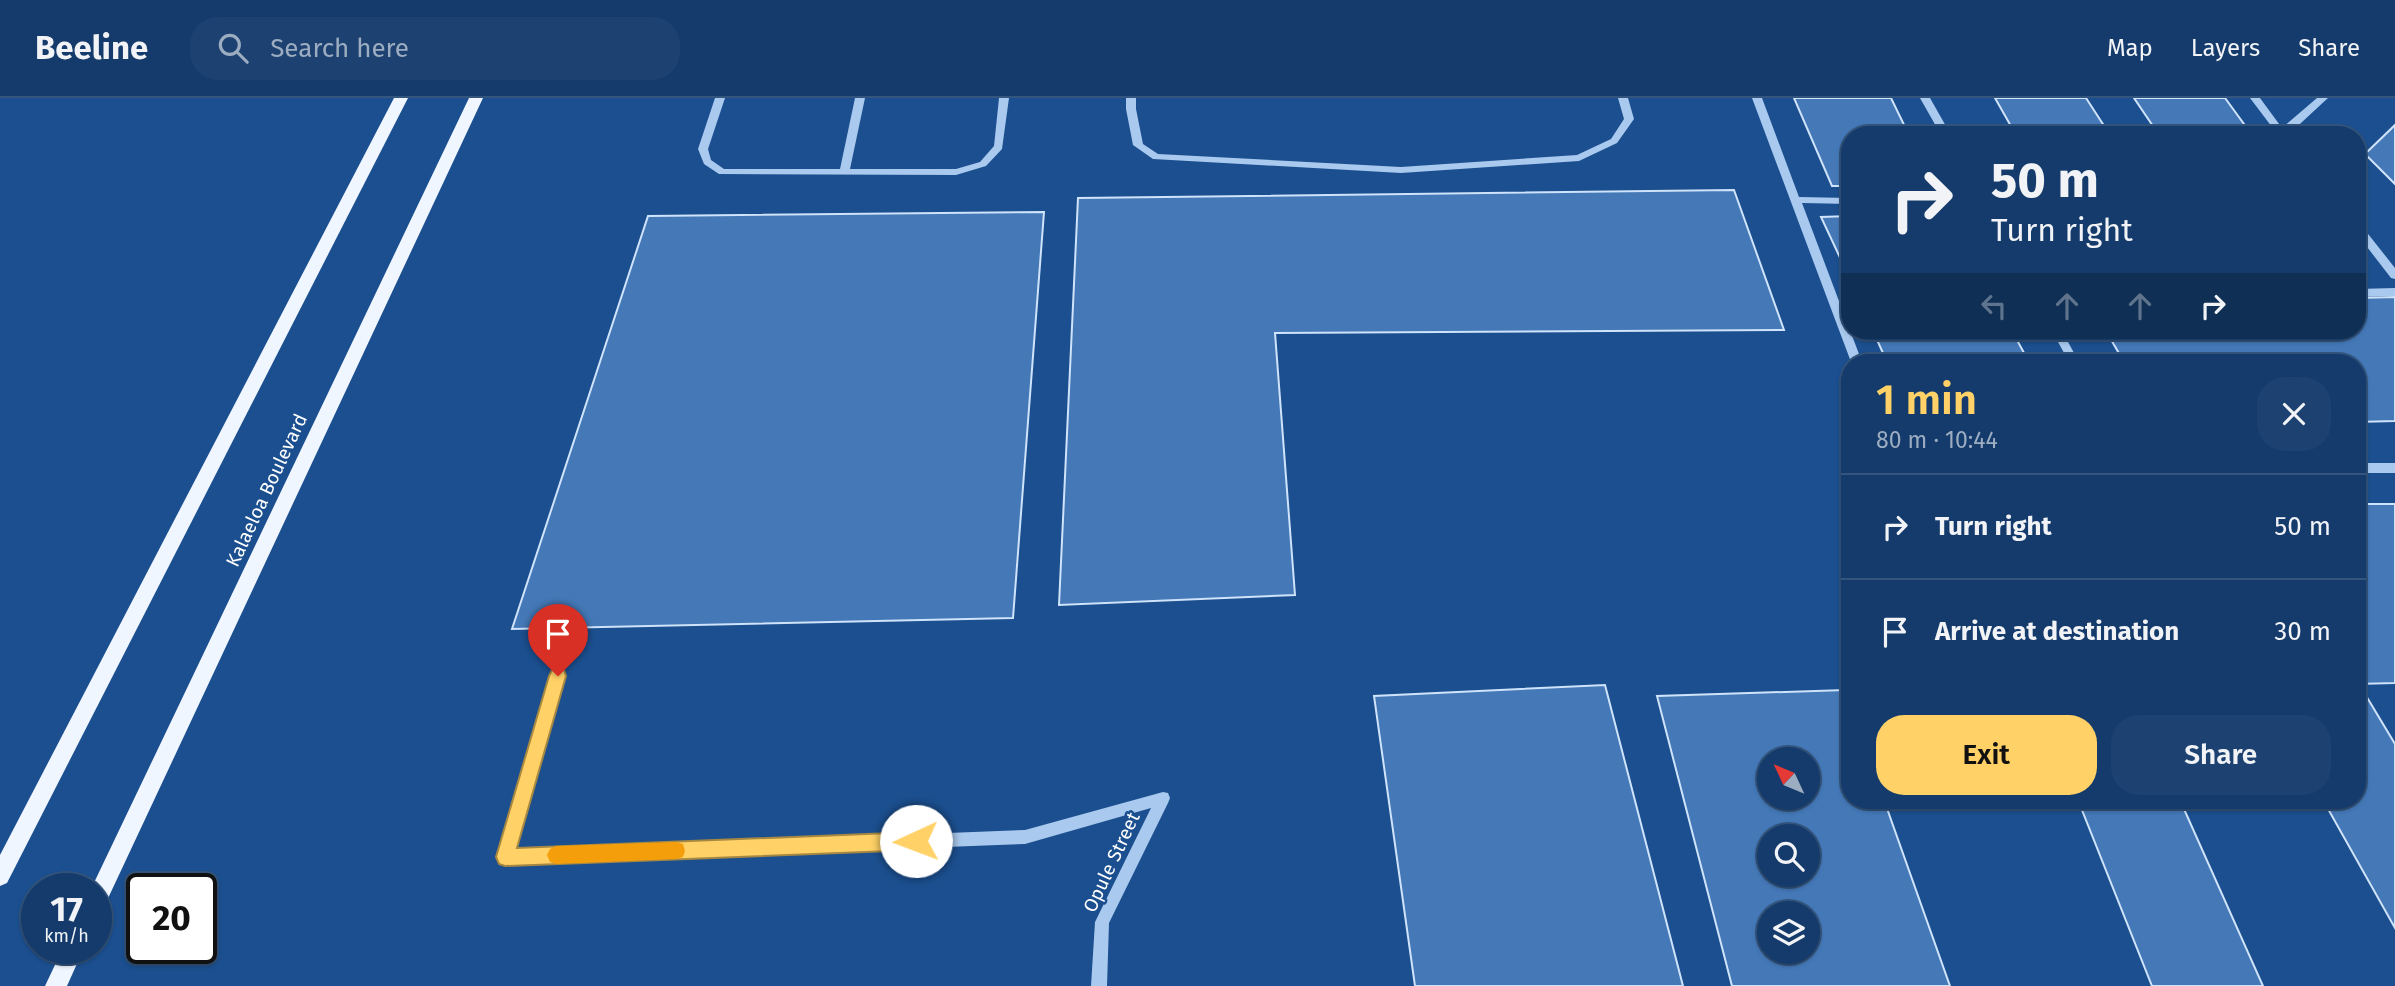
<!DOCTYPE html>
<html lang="en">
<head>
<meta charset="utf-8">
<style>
	:root { --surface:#143b6b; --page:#1d4271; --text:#f1f3f6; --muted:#9dadc1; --line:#33557e; --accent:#ffd166 }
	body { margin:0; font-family:"Fira Sans",sans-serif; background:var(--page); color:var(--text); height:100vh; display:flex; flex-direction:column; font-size:26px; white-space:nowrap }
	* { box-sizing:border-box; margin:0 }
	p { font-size:23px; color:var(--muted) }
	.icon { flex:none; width:38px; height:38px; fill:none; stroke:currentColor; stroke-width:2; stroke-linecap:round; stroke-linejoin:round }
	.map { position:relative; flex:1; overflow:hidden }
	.sheet { position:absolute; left:1841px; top:256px; width:525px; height:455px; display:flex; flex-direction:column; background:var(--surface); border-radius:28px; box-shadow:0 2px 5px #0004,0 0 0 2px var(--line) }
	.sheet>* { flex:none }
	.top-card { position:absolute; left:1841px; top:28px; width:525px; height:214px; border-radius:28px; box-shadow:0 2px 5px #0004,0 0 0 2px var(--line); background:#143b6b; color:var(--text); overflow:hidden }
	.needle { width:46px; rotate:314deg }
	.controls { position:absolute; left:1757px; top:649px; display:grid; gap:14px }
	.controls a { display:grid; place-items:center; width:63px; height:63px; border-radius:50%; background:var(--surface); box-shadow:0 2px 5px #0004,0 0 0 2px var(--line); font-size:35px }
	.speed { position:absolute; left:21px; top:775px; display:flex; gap:14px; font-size:35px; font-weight:700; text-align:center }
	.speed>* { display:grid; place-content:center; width:91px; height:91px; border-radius:50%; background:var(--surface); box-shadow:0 2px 5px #0004,0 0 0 2px var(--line); line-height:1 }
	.speed small { font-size:18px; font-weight:400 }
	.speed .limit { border:4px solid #111; border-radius:10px; background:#fff; color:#111 }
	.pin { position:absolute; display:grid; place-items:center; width:60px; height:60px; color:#fff; margin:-72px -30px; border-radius:50% 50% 50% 0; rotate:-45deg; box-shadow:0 0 7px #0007 }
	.pin .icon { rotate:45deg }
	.me { position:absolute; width:77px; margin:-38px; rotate:268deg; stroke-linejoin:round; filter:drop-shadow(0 0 5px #0008) }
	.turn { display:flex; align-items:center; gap:24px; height:147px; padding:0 35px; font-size:32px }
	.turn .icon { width:91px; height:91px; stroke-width:2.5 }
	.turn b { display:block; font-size:49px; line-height:60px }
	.lanes { display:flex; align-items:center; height:66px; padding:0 35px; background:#0003; justify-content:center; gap:35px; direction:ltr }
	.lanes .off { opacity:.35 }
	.round { display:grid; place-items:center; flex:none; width:74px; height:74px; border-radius:28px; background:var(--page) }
	.summary { display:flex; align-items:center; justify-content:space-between; height:119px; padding:0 35px }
	h1 { font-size:42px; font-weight:600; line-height:52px; color:var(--accent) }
	.action { display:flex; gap:14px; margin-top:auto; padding:14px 35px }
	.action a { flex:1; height:80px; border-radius:28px; background:var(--accent); color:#111; font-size:28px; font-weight:600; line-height:80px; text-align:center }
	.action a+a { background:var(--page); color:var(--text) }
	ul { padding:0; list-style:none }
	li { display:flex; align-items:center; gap:21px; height:105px; padding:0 35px; border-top:2px solid var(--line) }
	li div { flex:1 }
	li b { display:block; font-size:26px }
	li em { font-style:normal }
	header { display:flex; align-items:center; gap:42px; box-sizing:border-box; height:98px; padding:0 35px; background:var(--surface); border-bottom:2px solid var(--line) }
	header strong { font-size:33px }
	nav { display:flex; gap:38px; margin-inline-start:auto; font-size:24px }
	.search { width:490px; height:63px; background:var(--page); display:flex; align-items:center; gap:18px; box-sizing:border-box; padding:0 24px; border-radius:28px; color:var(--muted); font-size:26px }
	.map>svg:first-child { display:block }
	.building { fill:#4478b7; stroke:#cfe3fa; stroke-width:2; fill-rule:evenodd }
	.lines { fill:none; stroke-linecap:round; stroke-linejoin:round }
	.minor { fill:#a9c9ee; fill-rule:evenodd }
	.major { fill:#f0f6ff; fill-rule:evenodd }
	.route { fill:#ffd166; stroke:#a68842; stroke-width:2 }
	.slow { fill:#f59e0b }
	.labels { text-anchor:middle; stroke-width:5; stroke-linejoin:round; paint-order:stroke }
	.street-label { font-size:19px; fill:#fff; stroke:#1b4f8f }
</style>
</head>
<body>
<header>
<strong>Beeline</strong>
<div class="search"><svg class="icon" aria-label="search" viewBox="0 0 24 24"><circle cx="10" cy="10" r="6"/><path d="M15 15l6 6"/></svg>Search here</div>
<nav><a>Map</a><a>Layers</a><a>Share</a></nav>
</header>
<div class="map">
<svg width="2395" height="888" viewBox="0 0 2395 888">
	<rect width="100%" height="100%" fill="#1b4f8f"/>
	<g class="building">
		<polygon points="1794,0 1891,0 1909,37 1850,37 1850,88 1832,88"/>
		<polygon points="1995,0 2086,0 2110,37 2016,37"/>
		<polygon points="2134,0 2225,0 2252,37 2159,37"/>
		<polygon points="2395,27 2395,86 2365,56"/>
		<polygon points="1734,92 1784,232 1275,235 1295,497 1059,507 1078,100"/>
		<polygon points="1044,114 1013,520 512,531 648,118"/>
		<polygon points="1850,118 1850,181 1821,119"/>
		<polygon points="2395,199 2395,323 2357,324 2357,264 2124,264 2106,233 2357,233 2357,200"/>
		<polygon points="1873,233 2012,233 2029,264 1887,264"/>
		<polygon points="2357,406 2395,406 2395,585 2357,586"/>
		<polygon points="2359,586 2395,646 2395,830 2323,702 2357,702"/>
		<polygon points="1605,587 1683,888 1415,888 1374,598"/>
		<path d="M1845 592 1850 605V702H1884L1950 888H1732L1657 598ZM1769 662H1808V700H1769ZM1769 738H1808V777H1769ZM1769 816H1808V854H1769Z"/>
		<polygon points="2078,702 2180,702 2263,888 2152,888"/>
	</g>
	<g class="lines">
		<g class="minor">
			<polygon points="715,0 725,0 708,51 711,62 724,71 840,71 855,0 865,0 850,71 956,71 980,64 994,48 999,0 1009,0 1002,51 986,68 956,77 719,76 704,66 698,51"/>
			<polygon points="1126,0 1136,0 1136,11 1143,46 1158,56 1401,69 1577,57 1611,41 1624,21 1618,0 1628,0 1634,21 1617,45 1579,63 1401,75 1153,61 1133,47 1126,11"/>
			<polygon points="1752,0 1762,0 1799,99 1850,100 1850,106 1802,105 1862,264 1851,264"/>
			<polygon points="1920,0 1930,0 1951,37 1941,37"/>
			<polygon points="2250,0 2260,0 2282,30 2317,0 2328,0 2288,37 2278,37"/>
			<polygon points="2357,126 2361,127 2395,170 2395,181 2391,180 2357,136"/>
			<polygon points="2395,190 2395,198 2357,199 2357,191"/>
			<polygon points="2052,233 2062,233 2079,264 2069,264"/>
			<rect x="2357" y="365" width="38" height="10"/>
			<polygon points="558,572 563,574 565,578 514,752 1025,732 1163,694 1168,695 1170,700 1168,705 1109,825 1107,888 1091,888 1095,824 1151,710 1025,746 505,766 500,764 498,759 551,578 553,574"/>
		</g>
		<g class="major">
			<polygon points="394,0 408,0 7,785 0,788 0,757"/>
			<polygon points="469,0 483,0 103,811 96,814 96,791 91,791"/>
			<polygon points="63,850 84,850 67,888 45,888"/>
		</g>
	</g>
	<polygon class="route" points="558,570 564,572 566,578 517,750 916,734 922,737 925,743 922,749 916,752 505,768 499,766 496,759 549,578 552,572"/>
	<polygon class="slow" points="676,744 683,746 685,753 683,759 676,761 556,766 550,764 547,757 550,751 556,748"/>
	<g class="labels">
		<g class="street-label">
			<text transform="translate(266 392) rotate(-65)" y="7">Kalaeloa Boulevard</text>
			<text transform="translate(1111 764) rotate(-65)" y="7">Opule Street</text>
		</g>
	</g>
</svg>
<div class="controls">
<a><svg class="needle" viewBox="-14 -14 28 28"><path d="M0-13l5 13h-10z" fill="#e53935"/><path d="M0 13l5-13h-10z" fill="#9dadc1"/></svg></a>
<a><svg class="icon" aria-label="search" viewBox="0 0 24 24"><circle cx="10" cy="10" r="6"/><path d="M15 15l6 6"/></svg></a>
<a><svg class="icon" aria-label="layers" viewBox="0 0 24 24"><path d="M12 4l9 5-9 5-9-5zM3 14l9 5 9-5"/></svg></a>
</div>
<div class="speed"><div>17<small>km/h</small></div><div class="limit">20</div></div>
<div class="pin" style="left:558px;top:578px;background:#d93025"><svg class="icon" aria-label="arrive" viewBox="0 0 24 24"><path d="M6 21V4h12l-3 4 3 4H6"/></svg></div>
<svg class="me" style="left:916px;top:743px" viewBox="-20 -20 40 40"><circle r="19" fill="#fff"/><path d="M0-13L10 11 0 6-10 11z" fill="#ffd166"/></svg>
<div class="top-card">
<div class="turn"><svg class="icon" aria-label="right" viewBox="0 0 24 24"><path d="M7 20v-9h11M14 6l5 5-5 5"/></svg><div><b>50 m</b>Turn right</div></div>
<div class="lanes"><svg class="icon off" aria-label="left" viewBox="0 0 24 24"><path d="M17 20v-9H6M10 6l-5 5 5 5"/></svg><svg class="icon off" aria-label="ahead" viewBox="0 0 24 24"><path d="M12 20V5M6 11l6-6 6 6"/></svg><svg class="icon off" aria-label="ahead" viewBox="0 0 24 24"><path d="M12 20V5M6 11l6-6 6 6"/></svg><svg class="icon" aria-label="right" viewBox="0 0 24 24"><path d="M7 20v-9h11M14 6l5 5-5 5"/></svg></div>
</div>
<section class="sheet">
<div class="summary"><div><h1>1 min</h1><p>80 m · 10:44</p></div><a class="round"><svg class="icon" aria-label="close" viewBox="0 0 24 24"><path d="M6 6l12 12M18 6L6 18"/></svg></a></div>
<ul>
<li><svg class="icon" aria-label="right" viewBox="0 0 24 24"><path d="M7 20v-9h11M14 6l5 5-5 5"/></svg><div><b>Turn right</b></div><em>50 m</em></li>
<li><svg class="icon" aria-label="arrive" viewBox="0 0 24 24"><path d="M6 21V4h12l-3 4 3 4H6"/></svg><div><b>Arrive at destination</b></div><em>30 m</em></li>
</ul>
<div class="action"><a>Exit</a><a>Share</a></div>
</section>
</div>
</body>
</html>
